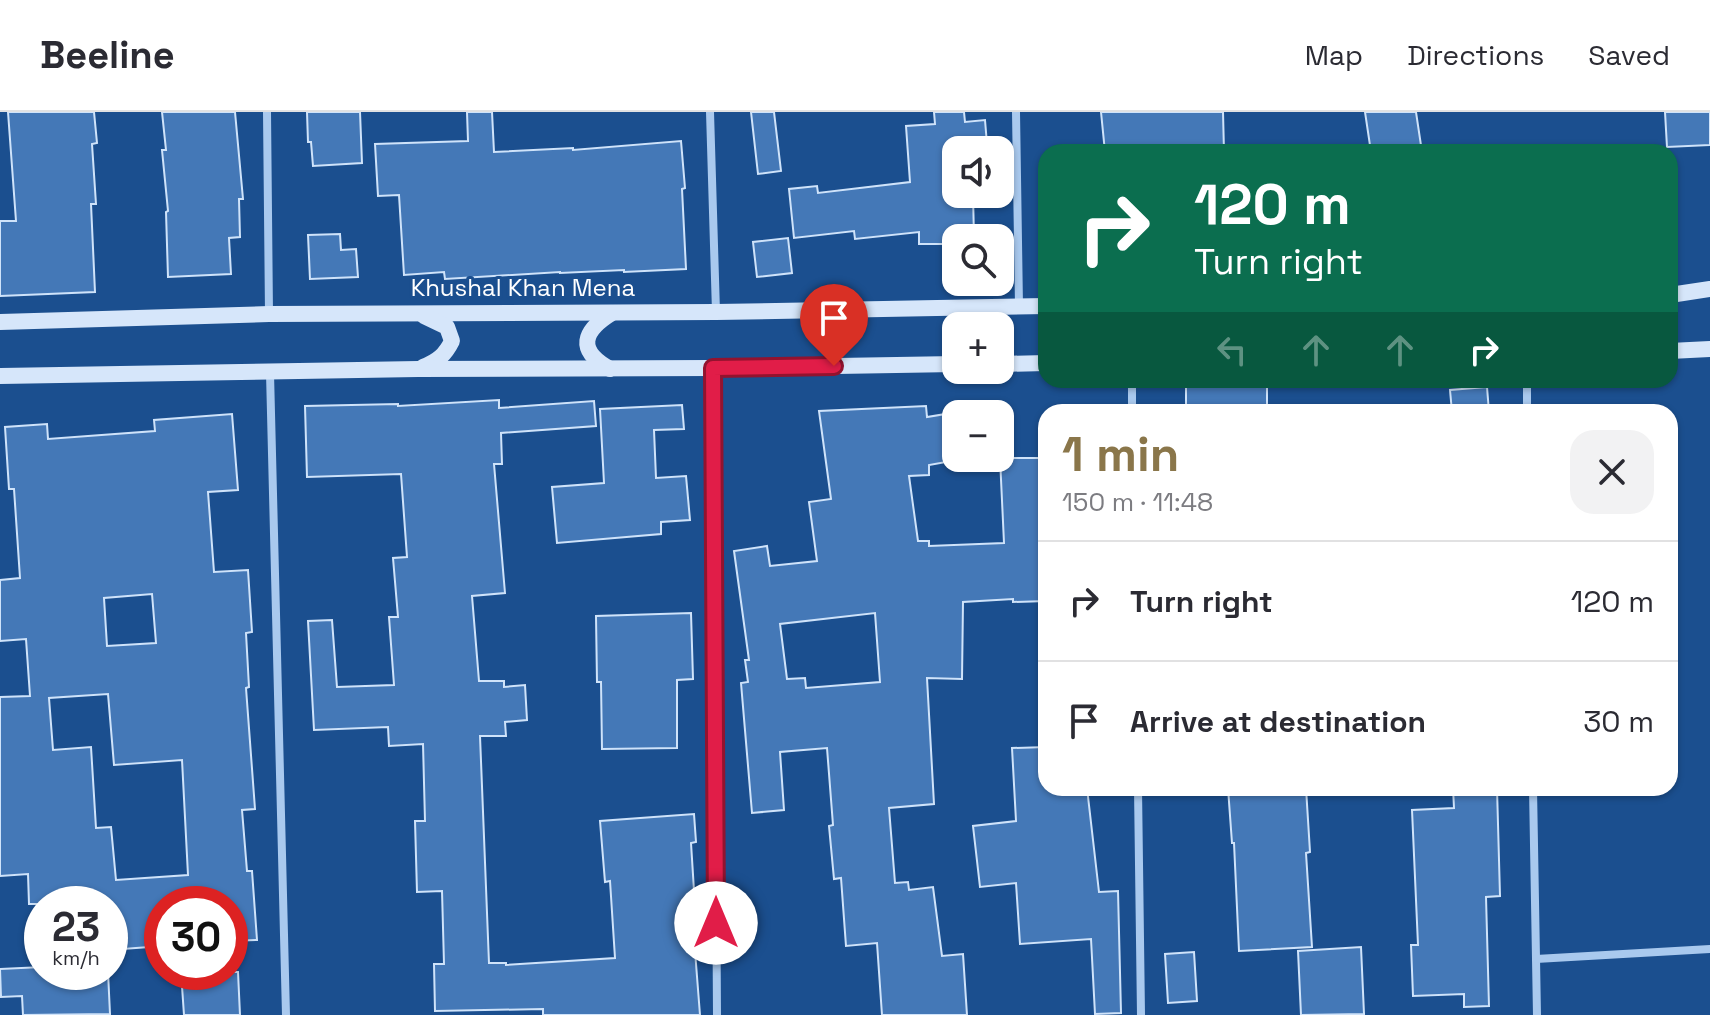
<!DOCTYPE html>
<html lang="en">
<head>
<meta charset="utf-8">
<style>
	:root { --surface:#fff; --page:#f2f2f3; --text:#2b2b33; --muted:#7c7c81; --line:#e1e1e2; --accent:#8a764a }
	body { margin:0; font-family:"Space Grotesk",sans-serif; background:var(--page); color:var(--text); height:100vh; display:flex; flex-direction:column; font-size:30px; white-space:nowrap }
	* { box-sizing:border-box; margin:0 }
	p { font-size:26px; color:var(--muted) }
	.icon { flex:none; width:44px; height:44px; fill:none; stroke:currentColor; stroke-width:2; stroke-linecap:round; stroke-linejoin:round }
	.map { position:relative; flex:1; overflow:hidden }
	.sheet { position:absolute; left:1038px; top:292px; width:640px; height:392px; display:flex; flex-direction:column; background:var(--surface); border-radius:24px; box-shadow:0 2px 6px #0004 }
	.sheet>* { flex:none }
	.top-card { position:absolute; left:1038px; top:32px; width:640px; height:244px; border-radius:24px; box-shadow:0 2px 6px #0004; background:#0b6e4f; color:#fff; overflow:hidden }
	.buttons { position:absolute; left:942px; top:24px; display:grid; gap:16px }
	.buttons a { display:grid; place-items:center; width:72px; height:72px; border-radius:16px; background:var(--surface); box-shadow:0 2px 6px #0004; font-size:40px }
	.speed { position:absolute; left:24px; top:774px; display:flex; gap:16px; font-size:40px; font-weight:700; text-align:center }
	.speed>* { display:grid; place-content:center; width:104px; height:104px; border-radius:50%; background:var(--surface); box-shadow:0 2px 6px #0004; line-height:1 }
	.speed small { font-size:20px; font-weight:400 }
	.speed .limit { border:12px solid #d22; background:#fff; color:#111 }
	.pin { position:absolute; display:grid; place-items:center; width:68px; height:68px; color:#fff; margin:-82px -34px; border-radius:50% 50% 50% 0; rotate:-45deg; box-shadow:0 0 8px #0007 }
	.pin .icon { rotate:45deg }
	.me { position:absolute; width:88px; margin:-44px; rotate:0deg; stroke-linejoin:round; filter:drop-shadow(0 0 6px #0008) }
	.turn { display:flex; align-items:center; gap:28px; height:168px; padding:0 24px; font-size:36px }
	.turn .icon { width:104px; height:104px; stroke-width:2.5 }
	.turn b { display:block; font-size:56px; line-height:68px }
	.lanes { display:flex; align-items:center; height:76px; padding:0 24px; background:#0003; justify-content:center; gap:40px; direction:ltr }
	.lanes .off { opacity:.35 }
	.round { display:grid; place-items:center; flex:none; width:84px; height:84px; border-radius:24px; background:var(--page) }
	.headline { display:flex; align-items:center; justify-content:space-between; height:136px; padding:0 24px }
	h1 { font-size:48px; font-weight:700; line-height:60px; color:var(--accent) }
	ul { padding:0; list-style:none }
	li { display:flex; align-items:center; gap:24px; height:120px; padding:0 24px; border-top:2px solid var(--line) }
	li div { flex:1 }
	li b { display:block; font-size:30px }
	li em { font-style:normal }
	header { display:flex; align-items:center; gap:48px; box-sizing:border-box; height:112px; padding:0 40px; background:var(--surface); border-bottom:2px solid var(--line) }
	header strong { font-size:38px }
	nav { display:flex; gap:44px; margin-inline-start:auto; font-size:28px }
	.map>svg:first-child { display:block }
	.building { fill:#4478b7; stroke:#cfe3fa; stroke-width:2; fill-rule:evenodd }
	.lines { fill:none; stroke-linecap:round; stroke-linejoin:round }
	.street { stroke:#a9c9ee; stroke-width:8 }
	.secondary { stroke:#d6e6fa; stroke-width:16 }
	.route-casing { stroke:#92132f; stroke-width:20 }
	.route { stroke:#e11d48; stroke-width:14 }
	.labels { text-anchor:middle; stroke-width:6; stroke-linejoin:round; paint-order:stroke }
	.street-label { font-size:24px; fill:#fff; stroke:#1b4f8f }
</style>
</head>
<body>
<header>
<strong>Beeline</strong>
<nav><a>Map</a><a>Directions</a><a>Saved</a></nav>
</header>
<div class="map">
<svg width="1710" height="903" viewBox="0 0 1710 903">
	<rect width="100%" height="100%" fill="#1b4f8f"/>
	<g class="building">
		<polygon points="8,0 94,0 97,31 92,32 96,92 91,92 95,180 0,184 0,109 16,109"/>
		<polygon points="162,0 235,0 243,87 239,87 240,125 229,126 231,162 168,165 166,100 168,99 162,38 166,38"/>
		<polygon points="307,0 360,0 362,51 313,54 311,30 308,30"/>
		<polygon points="467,0 492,0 494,40 573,36 573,38 681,29 685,76 682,77 686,157 624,160 624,158 560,161 560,160 445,167 444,160 404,163 399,83 378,84 375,32 468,29"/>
		<polygon points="751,0 774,0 781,59 758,62"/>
		<polygon points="934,0 964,0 965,10 985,8 987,32 965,34 965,38 956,38 956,82 973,82 974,126 956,126 956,132 919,132 919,120 855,127 854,119 794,126 789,77 817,74 818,81 910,70 906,14 935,12"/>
		<polygon points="1101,0 1223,0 1224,40 1105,40"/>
		<polygon points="1365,0 1416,0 1422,40 1371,40"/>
		<polygon points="1665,0 1710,0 1710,33 1667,35"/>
		<polygon points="340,122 341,138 356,137 358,165 310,167 308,123"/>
		<polygon points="788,126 792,161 757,165 753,130"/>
		<polygon points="1230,270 1267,270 1267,300 1186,300 1186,273 1230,273"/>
		<polygon points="1487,275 1489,300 1452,300 1450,278"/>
		<polygon points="499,288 499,296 594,289 596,314 501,321 502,352 494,352 505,481 472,484 479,569 504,569 504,575 525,573 527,608 505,610 506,624 480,624 489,851 506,851 506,853 615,846 610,769 605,770 600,709 694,702 696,730 691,731 697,826 694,826 700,903 543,903 543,897 435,899 434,852 444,852 442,779 417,780 415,709 425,709 423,632 389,634 388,615 314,618 308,509 332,508 337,575 394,573 389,505 398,505 393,446 407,445 401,362 307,365 305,294 398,292 398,294"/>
		<polygon points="682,293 684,317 654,318 656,366 686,364 690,408 661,410 661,422 557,431 552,375 604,371 600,297"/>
		<path d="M926 294 927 305 970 298 971 302H956V346H968L929 353V363L909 364 918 429H929V434L1004 431 1000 346H1046V489L1013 490V487L963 490 962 567 927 566 934 692 889 696 895 771 908 770 909 778 933 775 942 844 963 842 967 903H882L877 831 846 834 841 766 834 767 829 714 833 713 827 636 780 640 784 698 752 701 741 571 748 570 745 548H749L734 439 767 434 770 454 817 449 809 390 831 387 819 299ZM875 501 880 570 806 576 805 566 787 567 780 512Z"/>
		<path d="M232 302 238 378 208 380 214 460 248 458 252 520 246 521 249 575 246 576 255 697 242 698 247 759H252L257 828 230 829V792H162V834L110 838V792H29L28 762 0 764V585L30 584 26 527 0 529V468L20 466 14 377H9L5 315 47 312 48 327 155 319 154 308ZM152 482 156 531 107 534 104 486ZM108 582 114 653 182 648 188 763 116 768 111 715 96 716 91 635 53 638 49 586Z"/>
		<polygon points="691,501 693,567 677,568 677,636 602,637 601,570 597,570 596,504"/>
		<polygon points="1046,635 1046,676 1087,676 1099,780 1118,779 1121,901 1095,902 1091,827 1020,832 1016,771 980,775 973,714 1016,709 1012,636"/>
		<polygon points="1228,676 1306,676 1310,740 1306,741 1312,835 1239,839 1234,731 1232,731"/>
		<polygon points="1453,676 1497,676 1500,784 1486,785 1489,894 1464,895 1464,882 1413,884 1411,833 1418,833 1412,698 1454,696"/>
		<polygon points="1361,835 1364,902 1301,903 1298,839"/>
		<polygon points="1194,840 1197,889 1168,891 1165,842"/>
		<polygon points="42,855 42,860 108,860 110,902 23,903 22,884 1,885 0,857"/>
		<polygon points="181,860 238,860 240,903 184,903"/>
	</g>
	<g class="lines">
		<g class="street">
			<polyline points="267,0 269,202"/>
			<polyline points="710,0 716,200"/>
			<polyline points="1016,0 1019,194"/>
			<polyline points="713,256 717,903"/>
			<polyline points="270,261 286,903"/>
			<polyline points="1132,268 1132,300"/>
			<polyline points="1527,268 1527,300"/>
			<polyline points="1138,676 1141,903"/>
			<polyline points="1533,676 1537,903"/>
			<polyline points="1536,847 1710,837"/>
		</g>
		<g class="secondary">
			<polyline points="1670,183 1710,177"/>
			<polyline points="0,210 269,202 716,200 1046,194"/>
			<polyline points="1670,239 1710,237"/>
			<polyline points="1000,252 1046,251"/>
			<path d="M423 255C438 249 445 243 452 229L447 215 424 204"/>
			<path d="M610 257C576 238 583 219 612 201"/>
			<polyline points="0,264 418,257 713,256 956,252"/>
		</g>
	</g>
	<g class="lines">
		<defs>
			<polyline id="route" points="716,811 713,256 834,254"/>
		</defs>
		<use href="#route" class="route-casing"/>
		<use href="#route" class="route"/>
	</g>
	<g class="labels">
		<g class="street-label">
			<text x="523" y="184">Khushal Khan Mena</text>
		</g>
	</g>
</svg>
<div class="buttons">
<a><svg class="icon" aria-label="sound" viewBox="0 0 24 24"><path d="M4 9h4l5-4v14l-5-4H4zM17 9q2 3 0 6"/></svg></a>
<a><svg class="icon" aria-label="search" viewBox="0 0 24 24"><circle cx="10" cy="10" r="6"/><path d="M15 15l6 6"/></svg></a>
<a>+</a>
<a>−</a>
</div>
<div class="speed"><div>23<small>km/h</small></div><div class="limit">30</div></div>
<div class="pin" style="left:834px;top:254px;background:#d93025"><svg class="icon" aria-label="arrive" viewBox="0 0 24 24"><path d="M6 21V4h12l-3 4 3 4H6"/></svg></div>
<svg class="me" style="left:716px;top:811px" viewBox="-20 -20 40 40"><circle r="19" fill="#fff"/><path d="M0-13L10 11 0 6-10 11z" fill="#e11d48"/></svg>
<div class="top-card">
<div class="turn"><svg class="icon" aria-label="right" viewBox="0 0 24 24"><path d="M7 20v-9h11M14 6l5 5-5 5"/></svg><div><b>120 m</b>Turn right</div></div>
<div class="lanes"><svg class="icon off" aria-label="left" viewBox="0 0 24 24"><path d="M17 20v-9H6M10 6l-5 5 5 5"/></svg><svg class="icon off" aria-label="ahead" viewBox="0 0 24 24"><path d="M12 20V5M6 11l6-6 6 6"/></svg><svg class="icon off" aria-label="ahead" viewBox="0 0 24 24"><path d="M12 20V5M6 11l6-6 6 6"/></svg><svg class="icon" aria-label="right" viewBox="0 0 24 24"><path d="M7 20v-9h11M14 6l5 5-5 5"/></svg></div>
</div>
<section class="sheet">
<div class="headline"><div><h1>1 min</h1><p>150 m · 11:48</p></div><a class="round"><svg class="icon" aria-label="close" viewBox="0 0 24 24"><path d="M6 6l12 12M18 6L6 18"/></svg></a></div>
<ul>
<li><svg class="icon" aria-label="right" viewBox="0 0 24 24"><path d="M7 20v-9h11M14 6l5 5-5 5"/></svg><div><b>Turn right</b></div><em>120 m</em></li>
<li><svg class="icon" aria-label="arrive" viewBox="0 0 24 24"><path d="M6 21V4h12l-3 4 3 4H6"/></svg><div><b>Arrive at destination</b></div><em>30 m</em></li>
</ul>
</section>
</div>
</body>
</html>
